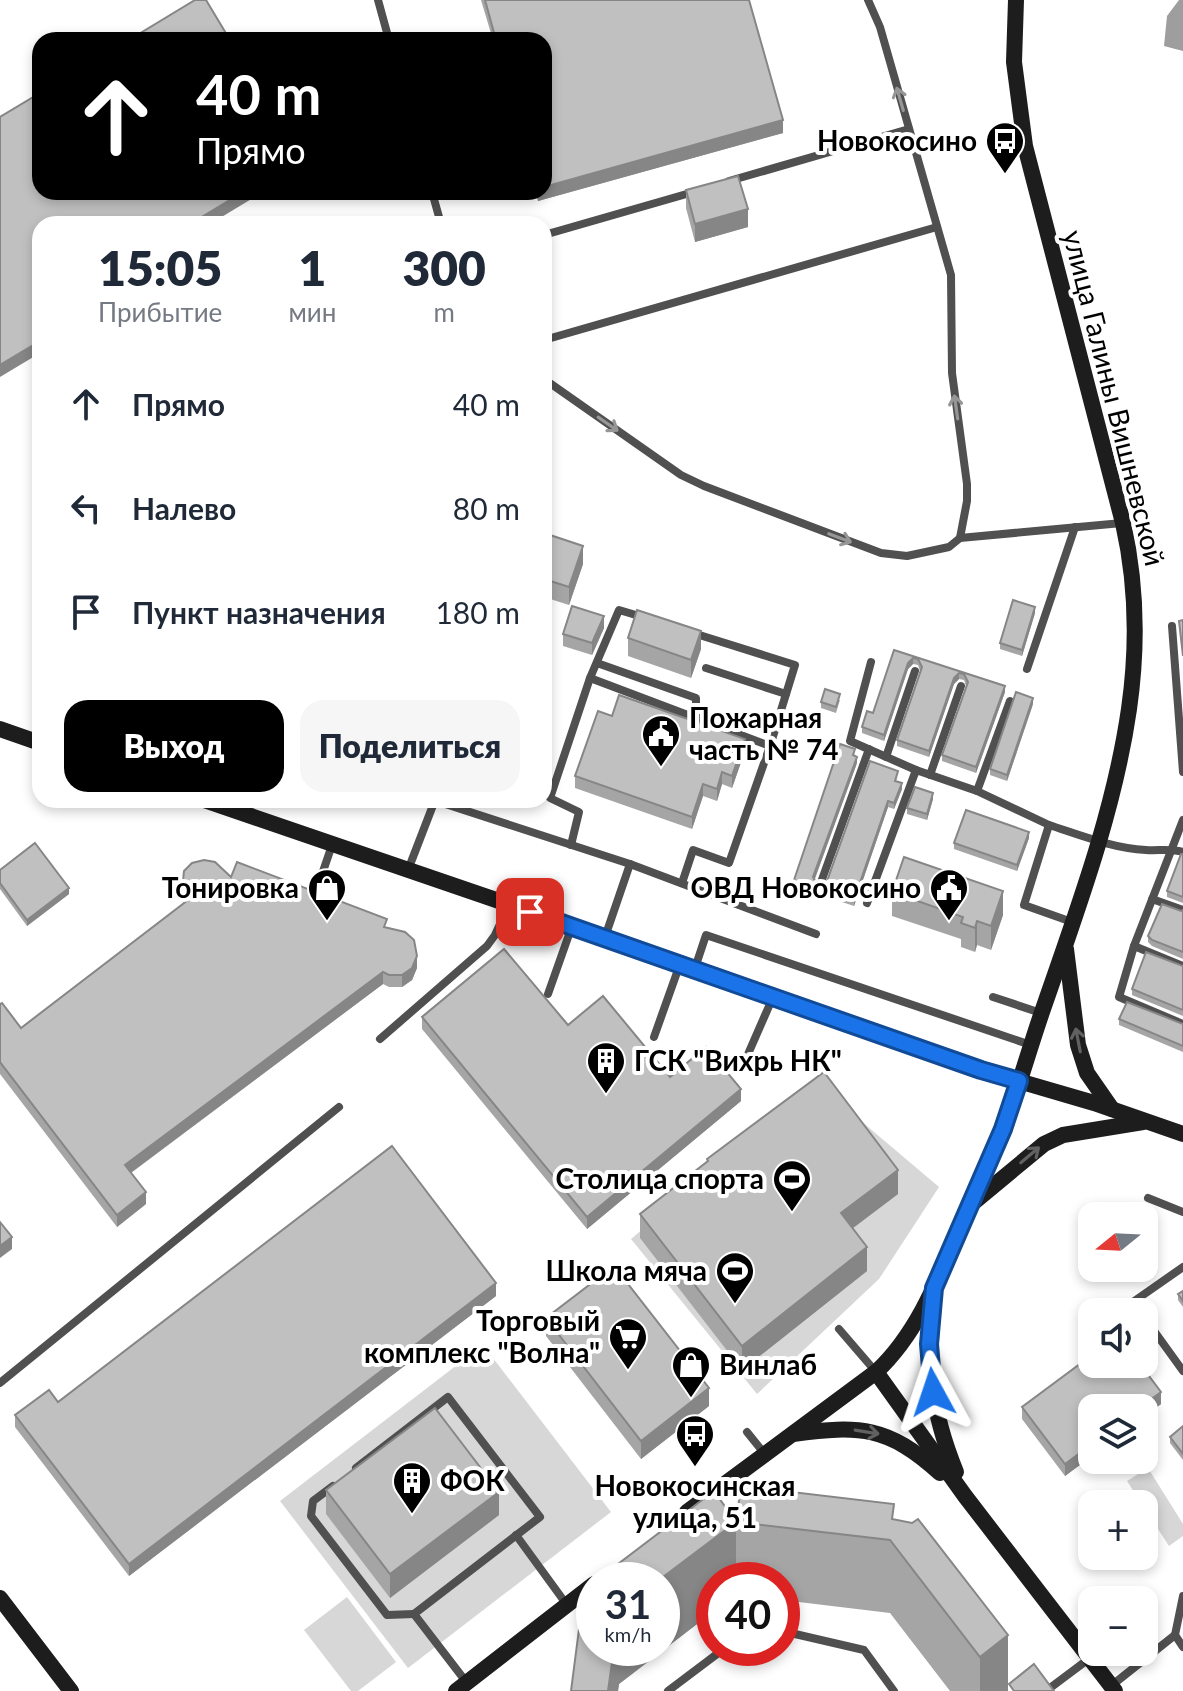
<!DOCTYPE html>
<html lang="ru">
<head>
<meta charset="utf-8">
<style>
	:root { --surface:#fff; --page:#f6f6f7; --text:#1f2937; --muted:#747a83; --accent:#000 }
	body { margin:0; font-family:Lato,sans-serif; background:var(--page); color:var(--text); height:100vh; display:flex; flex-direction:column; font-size:30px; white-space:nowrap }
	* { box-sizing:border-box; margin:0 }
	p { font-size:26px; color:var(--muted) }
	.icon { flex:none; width:44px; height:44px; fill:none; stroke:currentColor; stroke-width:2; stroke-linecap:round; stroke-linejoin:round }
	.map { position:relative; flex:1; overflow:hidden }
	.side { position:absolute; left:32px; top:216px; width:520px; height:592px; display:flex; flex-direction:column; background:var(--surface); border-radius:24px; box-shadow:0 4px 12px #0003 }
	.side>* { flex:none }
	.banner { position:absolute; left:32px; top:32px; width:520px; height:168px; border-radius:24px; box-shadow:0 4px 12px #0003; background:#000; color:#fff; overflow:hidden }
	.needle { width:52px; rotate:252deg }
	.tools { position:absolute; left:1078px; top:1202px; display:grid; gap:16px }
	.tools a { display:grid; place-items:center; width:80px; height:80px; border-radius:16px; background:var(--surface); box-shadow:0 4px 12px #0003; font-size:40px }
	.speed { position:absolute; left:576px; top:1562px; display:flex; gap:16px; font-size:40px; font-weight:700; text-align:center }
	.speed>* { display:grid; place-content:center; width:104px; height:104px; border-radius:50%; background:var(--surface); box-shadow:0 4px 12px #0003; line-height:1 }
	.speed small { font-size:20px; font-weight:400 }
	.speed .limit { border:12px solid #d22; background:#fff; color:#111 }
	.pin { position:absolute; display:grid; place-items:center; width:68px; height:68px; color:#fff; margin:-34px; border-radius:16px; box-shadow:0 4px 12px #0006 }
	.me { position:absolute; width:88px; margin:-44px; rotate:355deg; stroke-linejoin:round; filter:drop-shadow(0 0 6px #0008) }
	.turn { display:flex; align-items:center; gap:28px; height:168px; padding:0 32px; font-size:36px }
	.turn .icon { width:104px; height:104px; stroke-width:2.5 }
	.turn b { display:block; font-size:56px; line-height:68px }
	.eta { display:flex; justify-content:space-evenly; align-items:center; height:136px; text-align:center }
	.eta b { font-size:48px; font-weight:800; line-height:56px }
	.button { display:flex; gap:16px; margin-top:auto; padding:16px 32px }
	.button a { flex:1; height:92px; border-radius:24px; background:var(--accent); color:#fff; font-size:32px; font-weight:800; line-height:92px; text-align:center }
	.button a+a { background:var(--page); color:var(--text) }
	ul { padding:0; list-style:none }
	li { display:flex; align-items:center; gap:24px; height:104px; padding:0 32px }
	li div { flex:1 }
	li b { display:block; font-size:30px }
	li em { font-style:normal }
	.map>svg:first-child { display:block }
	.green { fill:#d7d7d7 }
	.water { fill:#9e9e9e }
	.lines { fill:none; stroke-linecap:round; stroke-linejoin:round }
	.lane { stroke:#505050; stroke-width:8 }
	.secondary { stroke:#1d1d1d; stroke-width:16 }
	.wall { fill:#a5a5a5 }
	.shaded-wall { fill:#868686 }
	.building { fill:#c0c0c0; stroke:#868686; stroke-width:2 }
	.oneway { stroke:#969696 }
	.oneway2 { stroke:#616161 }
	.route-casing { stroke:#114b97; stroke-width:20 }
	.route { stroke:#1a73e8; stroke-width:14 }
	.labels { text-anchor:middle; stroke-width:8; stroke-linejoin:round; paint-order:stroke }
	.poi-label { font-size:28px; font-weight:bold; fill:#000; stroke:#fff; text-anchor:end }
	.street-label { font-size:28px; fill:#000; stroke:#fff }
</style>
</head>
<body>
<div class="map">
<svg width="1183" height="1691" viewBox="0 0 1183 1691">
	<rect width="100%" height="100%" fill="#fff"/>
	<g class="green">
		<polygon points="815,1082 939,1187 879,1279 757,1394 631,1239"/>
		<polygon points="483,1345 611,1512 408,1668 280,1501"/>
		<polygon points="1148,1468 1183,1524 1183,1536 1169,1546 1127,1481"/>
		<polygon points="347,1597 396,1662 358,1691 351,1691 304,1630"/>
	</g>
	<polygon class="water" points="1179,0 1183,0 1183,51 1164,46 1167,16"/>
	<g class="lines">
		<g class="lane">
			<polyline points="378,0 389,40"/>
			<polyline points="729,181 909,129"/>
			<polyline points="432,192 441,224"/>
			<polyline points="544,235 697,191"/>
			<polyline points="544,340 937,227"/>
			<polyline points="544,379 681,475 704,486 881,553 907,556 949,547 960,538 967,501 967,484 952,373 951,275 880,27 868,0"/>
			<polyline points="960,538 1122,523"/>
			<polyline points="1172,626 1183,772"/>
			<polyline points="693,633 795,665 770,746"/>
			<polyline points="871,662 850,741 916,770"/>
			<polyline points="597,663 696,698 696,718"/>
			<polyline points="706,668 786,694"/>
			<polyline points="1027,669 1075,527"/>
			<polyline points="590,678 619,610 646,618"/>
			<polyline points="886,757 915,671"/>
			<polyline points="930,775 961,686"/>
			<polyline points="977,791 1010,701"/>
			<polyline points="433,800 630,864 816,934"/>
			<polyline points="1183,820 1134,946 1119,997 1183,1024"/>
			<polyline points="571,845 579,812 550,798 590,678 770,746 729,863 693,850 682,883"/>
			<polyline points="408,870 435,800"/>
			<polyline points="820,885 869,749"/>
			<polyline points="317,889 332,845"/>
			<polyline points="1152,899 1183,910"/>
			<polyline points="867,903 916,770 977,791 1049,825"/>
			<path d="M1072 922 1024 905 1049 825C1080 835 1112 848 1146 850 1159 851 1170 848 1183 852"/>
			<polyline points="605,937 630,864"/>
			<polyline points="1134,946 1183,966"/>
			<polyline points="695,968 706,935 1031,1045"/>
			<polyline points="548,994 572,926"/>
			<polyline points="993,997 1041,1013"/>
			<polyline points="654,1037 680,964"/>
			<polyline points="380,1039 487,946 495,935 509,905"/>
			<polyline points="745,1061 773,997"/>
			<polyline points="1148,1198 1183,1212"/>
			<polyline points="1140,1312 1133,1302 1183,1267"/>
			<polyline points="1144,1317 1183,1371"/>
			<polyline points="839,1329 876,1372"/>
			<polyline points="0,1383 339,1107"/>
			<polyline points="747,1432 764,1453"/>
			<polyline points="356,1468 448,1397 540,1517 414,1614 467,1683"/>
			<polyline points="333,1486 313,1501 311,1516 387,1615 414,1614"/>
			<polyline points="516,1535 567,1605"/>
			<polyline points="1183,1596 1175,1635 1183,1647"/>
			<polyline points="782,1631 864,1650 894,1691"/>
			<polyline points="1111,1686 1175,1635"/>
			<polyline points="668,1691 725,1648"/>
			<polyline points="1046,1691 1090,1658"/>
		</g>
		<g class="secondary">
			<polyline points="0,729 40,743"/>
			<polyline points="204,800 680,963 981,1070 1094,1103 1183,1134"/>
			<polyline points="1066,949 1078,1045 1087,1073 1112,1109"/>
			<polyline points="974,1202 1044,1144 1063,1135 1143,1122"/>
			<path d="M934 1296C927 1364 930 1408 956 1472"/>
			<polyline points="876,1372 965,1496 1115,1691"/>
			<path d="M793 1434C860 1425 888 1426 940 1473"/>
			<path d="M687 1512 876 1372C916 1335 937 1282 958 1232 973 1197 991 1162 1004 1127 1018 1089 1029 1050 1042 1012 1076 913 1114 813 1129 709 1138 646 1137 585 1123 523L1025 146 1014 62 1016 0"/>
			<polyline points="0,1598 71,1691"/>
			<polyline points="456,1691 594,1584"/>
		</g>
	</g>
	<g class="wall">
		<polygon points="481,0 749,0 783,133 538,201 535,192 544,192 544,40 493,40"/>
		<polygon points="686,190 748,227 695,242 686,208"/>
		<polygon points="544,533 583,564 569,605 544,597"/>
		<polygon points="1035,613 1022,656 1000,649 1000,643"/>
		<polygon points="604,628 592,655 563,646 563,634"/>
		<polygon points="628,638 701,649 691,678 628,656"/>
		<polygon points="894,650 1005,686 1005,692 976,773 942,761 942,755 966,686 964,680 959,679 954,684 929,757 897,746 897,740 920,671 918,665 913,664 908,669 884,741 862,733 862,727 873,713"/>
		<polygon points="840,700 836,713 821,708 821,702"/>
		<polygon points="1033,704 1007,781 990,775 990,769"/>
		<polygon points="612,716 745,751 732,788 722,784 717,801 703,796 692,829 575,788 575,776"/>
		<polygon points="857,763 815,879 817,885 822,886 827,881 898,777 896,781 902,789 894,809 888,807 854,906 794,886 794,880"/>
		<polygon points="933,799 927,820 907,814 907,808"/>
		<polygon points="1029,838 1017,871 954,849 954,843"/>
		<polygon points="1183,854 1183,903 1167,897 1167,891"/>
		<polygon points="0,870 69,894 27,926 0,889"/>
		<polygon points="231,877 387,928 417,968 412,980 402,987 389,987 383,984 131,1173 146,1204 117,1227 0,1074 0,1004 21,1028 183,904 182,890"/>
		<polygon points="892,892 1003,915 991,950 977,945 975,952 961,947 961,939 892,916"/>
		<polygon points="1183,910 1183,959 1152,946 1148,942 1148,936"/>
		<polygon points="1183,966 1183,1016 1132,995 1132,989"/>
		<polygon points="422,1017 568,1025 670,1077 741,1101 587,1229 422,1029"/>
		<polygon points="1119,1019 1183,1024 1183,1052 1119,1025"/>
		<polygon points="707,1159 898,1194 853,1228 867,1271 742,1370 640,1238 640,1214 707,1162"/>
		<polygon points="1183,1291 1183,1307 1178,1300 1178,1294"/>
		<polygon points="496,1296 129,1576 15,1427 15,1415 58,1402"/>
		<polygon points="546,1318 709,1406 641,1459 546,1336"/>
		<polygon points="1161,1404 1144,1417 1144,1408 1092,1408 1092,1456 1065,1476 1022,1419 1022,1407"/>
		<polygon points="1183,1426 1183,1460 1170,1443 1170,1437"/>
		<polygon points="326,1490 499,1515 390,1598 326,1514"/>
		<polygon points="894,1519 1008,1691 950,1691 890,1613 782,1600 782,1580 714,1580 714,1611 619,1684 618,1691 571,1691 594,1648 736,1522"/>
	</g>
	<g class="shaded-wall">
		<polygon points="783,120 783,133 538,201 538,192 544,192 544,187"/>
		<polygon points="243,192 263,192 210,224 190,224"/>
		<polygon points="748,209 748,227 695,242 695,224"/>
		<polygon points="40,341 40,353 0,377 0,365"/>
		<polygon points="583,546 583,564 569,605 569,587"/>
		<polygon points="1035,607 1035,613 1022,656 1022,650"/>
		<polygon points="604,616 604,628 592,655 592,643"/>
		<polygon points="701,631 701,649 691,678 691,660"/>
		<polygon points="913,658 913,664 908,669 884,741 884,735 908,663"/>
		<polygon points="959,673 959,679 954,684 929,757 929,751 954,678"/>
		<polygon points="1005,686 1005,692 976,773 976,767"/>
		<polygon points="1033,698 1033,704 1007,781 1007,775"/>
		<polygon points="745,739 745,751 732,788 732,776"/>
		<polygon points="857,757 857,763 813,883 813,877"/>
		<polygon points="722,772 722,784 717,801 717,789"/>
		<polygon points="902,783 902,789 894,809 894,803"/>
		<polygon points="703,784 703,796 692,829 692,817"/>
		<polygon points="933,793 933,799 927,820 927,814"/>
		<polygon points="888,801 888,807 854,906 854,900"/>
		<polygon points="1029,832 1029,838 1017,871 1017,865"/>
		<polygon points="69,888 69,894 27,926 27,920"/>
		<polygon points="1003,891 1003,915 991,950 991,926"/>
		<polygon points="977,921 977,945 975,952 975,928"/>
		<polygon points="417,956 417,968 412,980 402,987 402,975"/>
		<polygon points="383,972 383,984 125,1177 125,1165"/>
		<polygon points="741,1089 741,1101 587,1229 587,1217"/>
		<polygon points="898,1170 898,1194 841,1237 841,1213"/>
		<polygon points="146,1192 146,1204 117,1227 117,1215"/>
		<polygon points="12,1237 12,1249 0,1258 0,1246"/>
		<polygon points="867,1247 867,1271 742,1370 742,1346"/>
		<polygon points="496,1283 496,1296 129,1576 129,1564"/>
		<polygon points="709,1388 709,1406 641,1459 641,1441"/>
		<polygon points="1161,1392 1161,1404 1144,1417 1144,1408 1139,1408"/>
		<polygon points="1092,1444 1092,1456 1065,1476 1065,1464"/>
		<polygon points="499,1492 499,1515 390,1598 390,1574"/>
		<polygon points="736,1522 736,1580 714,1580 714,1611 619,1684 618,1691 608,1691 614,1648 662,1648 662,1580 659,1580"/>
		<polygon points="1008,1635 1008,1691 980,1691 980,1657"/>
	</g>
	<g class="building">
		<polygon points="195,0 206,0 230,40 129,40"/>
		<polygon points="485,0 749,0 783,120 544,187 544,40 496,40"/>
		<polygon points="40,93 40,192 243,192 190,224 40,224 40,341 0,365 0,117"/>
		<polygon points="738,176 748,209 695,224 686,190"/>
		<polygon points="544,533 583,546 569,587 544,579"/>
		<polygon points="1013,600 1035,607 1022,650 1000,643"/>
		<polygon points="572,606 604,616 592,643 563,634"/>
		<polygon points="637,610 701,631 691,660 628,638"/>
		<polygon points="1183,620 1183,656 1179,621"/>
		<polygon points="894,650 1005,686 976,767 942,755 968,682 964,674 959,673 954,678 929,751 897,740 922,667 918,659 913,658 908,663 884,735 862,727 867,711 873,713"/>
		<polygon points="825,689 840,694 836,707 821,702"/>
		<polygon points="1016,692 1033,698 1007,775 990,769"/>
		<polygon points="619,695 745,739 732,776 722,772 717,789 703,784 692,817 575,776 598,711 612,716"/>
		<polygon points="840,744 855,749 853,755 857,757 813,877 817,885 822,886 827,881 870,761 898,771 895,781 902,783 894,803 888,801 854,900 794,880"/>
		<polygon points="915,787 933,793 927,814 907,808"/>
		<polygon points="966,810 1029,832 1017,865 954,843"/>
		<polygon points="35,843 69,888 27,920 0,883 0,870"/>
		<polygon points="1181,854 1183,854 1183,897 1167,891"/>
		<polygon points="904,857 1003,891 991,926 977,921 975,928 961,923 963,917 892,892"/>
		<polygon points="204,860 215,862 231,877 237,862 387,919 384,927 405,932 414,940 417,956 412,968 402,975 389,975 383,972 125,1165 146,1192 117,1215 0,1062 0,1004 2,1003 21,1028 188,900 182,890 184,871 192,863"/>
		<polygon points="1162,904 1181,911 1183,910 1183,952 1152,940 1148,936"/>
		<polygon points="504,949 568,1025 603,996 670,1077 706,1047 741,1089 587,1217 422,1017"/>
		<polygon points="1146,952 1183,966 1183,1010 1132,989"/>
		<polygon points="1127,1002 1183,1024 1183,1046 1119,1019"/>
		<polygon points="824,1072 898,1170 841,1213 867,1247 742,1346 640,1214 708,1161 707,1159"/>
		<polygon points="392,1146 496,1283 129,1564 15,1415 49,1390 58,1402"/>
		<polygon points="0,1222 12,1237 0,1246"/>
		<polygon points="614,1266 709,1388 641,1441 546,1318"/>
		<polygon points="1183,1291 1183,1301 1178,1294"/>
		<polygon points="1092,1355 1092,1364 1140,1364 1161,1392 1139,1408 1092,1408 1092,1444 1065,1464 1022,1407"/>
		<polygon points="435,1408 499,1492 390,1574 326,1490"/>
		<polygon points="1183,1426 1183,1454 1170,1437"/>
		<polygon points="741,1486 894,1504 892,1519 912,1523 918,1519 1008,1635 980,1657 890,1540 736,1522 659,1580 597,1580 714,1491 736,1522"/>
		<polygon points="582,1606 594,1608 594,1648 614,1648 608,1691 571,1691"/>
		<polygon points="1034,1664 1054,1691 1014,1691 1009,1684"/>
	</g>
	<defs><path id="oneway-shaft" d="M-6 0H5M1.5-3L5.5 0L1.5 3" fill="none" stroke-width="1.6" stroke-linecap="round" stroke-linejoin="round" transform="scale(2)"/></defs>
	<g class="oneway">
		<use href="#oneway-shaft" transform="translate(900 99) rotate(-106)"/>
		<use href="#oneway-shaft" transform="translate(956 407) rotate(-98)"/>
		<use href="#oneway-shaft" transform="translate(608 424) rotate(35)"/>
		<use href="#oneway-shaft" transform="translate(840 538) rotate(21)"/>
	</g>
	<g class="oneway2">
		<use href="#oneway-shaft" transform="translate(1078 1040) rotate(-101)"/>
		<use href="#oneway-shaft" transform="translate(1030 1155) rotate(-40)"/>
		<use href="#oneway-shaft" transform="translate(867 1432) rotate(9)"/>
	</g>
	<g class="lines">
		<defs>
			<polyline id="route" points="530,912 981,1070 1019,1081 1003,1129 934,1288 929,1344 933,1392"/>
		</defs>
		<use href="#route" class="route-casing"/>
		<use href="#route" class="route"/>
	</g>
	<defs>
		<symbol id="bus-pin" viewBox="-11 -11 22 30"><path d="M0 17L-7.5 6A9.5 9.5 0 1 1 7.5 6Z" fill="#000" stroke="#fff"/><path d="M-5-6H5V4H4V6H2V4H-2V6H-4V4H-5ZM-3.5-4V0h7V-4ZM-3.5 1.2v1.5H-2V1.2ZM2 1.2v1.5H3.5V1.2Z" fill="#fff"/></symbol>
		<symbol id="civic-pin" viewBox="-11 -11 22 30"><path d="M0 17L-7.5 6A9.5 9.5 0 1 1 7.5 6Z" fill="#000" stroke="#fff"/><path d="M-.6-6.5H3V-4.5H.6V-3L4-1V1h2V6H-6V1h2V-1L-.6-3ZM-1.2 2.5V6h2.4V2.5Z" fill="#fff"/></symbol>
		<symbol id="shop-pin" viewBox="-11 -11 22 30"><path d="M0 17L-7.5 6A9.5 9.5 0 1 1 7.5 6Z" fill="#000" stroke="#fff"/><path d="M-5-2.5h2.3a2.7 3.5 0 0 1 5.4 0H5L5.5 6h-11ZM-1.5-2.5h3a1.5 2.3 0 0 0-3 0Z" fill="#fff"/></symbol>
		<symbol id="building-pin" viewBox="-11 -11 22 30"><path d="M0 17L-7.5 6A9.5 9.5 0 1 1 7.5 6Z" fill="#000" stroke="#fff"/><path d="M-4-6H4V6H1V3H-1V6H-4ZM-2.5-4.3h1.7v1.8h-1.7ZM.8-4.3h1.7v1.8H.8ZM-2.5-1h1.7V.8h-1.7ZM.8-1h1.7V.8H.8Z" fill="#fff"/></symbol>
		<symbol id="stadium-pin" viewBox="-11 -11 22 30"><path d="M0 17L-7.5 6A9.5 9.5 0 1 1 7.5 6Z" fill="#000" stroke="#fff"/><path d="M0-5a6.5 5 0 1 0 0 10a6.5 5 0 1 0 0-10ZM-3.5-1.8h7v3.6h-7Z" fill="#fff"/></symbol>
		<symbol id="supermarket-pin" viewBox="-11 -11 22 30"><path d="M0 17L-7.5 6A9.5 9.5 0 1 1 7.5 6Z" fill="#000" stroke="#fff"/><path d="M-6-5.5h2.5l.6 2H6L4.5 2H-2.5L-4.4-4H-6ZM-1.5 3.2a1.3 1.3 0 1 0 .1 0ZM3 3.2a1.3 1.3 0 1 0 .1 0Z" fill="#fff"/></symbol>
	</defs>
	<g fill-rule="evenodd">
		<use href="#bus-pin" x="983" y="119" width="44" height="60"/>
		<use href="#civic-pin" x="639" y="712" width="44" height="60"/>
		<use href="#shop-pin" x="305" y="866" width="44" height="60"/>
		<use href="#civic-pin" x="927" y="866" width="44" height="60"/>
		<use href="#building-pin" x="584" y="1039" width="44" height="60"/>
		<use href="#stadium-pin" x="770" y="1157" width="44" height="60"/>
		<use href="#stadium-pin" x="713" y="1249" width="44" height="60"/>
		<use href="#supermarket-pin" x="606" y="1315" width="44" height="60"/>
		<use href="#shop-pin" x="669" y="1343" width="44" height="60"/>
		<use href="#bus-pin" x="673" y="1412" width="44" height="60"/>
		<use href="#building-pin" x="390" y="1459" width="44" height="60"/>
	</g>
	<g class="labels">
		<g class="poi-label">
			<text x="977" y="151">Новокосино</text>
			<text x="689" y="728" text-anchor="start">Пожарная<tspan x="689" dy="32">часть № 74</tspan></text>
			<text x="299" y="898">Тонировка</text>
			<text x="921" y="898">ОВД Новокосино</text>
			<text x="634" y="1071" text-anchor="start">ГСК "Вихрь НК"</text>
			<text x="764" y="1189">Столица спорта</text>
			<text x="707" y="1281">Школа мяча</text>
			<text x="600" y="1331">Торговый<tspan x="600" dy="32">комплекс "Волна"</tspan></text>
			<text x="719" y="1375" text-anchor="start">Винлаб</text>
			<text x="440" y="1491" text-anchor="start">ФОК</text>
			<text x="695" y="1496" text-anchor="middle">Новокосинская<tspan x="695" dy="32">улица, 51</tspan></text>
		</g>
		<g class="street-label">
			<text transform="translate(1114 398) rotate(76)" y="10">улица Галины Вишневской</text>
		</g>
	</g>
</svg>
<div class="tools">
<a><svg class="needle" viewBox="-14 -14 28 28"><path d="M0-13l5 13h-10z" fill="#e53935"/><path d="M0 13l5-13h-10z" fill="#747a83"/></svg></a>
<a><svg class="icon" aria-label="sound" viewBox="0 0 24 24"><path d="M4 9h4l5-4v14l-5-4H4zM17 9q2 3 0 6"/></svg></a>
<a><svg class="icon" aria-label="layers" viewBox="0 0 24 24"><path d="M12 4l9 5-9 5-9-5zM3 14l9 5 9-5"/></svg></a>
<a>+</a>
<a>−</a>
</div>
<div class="speed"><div>31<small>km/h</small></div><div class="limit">40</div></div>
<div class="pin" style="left:530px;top:912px;background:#d93025"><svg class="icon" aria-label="arrive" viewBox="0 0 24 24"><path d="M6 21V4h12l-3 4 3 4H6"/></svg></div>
<svg class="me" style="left:933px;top:1392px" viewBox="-20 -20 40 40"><path d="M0-17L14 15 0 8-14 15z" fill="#1a73e8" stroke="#fff" stroke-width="4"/></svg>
<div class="banner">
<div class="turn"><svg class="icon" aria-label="ahead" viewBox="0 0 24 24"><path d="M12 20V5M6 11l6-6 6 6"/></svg><div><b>40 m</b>Прямо</div></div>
</div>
<section class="side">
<div class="eta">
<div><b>15:05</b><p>Прибытие</p></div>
<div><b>1</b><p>мин</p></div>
<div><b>300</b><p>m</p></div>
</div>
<ul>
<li><svg class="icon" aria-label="ahead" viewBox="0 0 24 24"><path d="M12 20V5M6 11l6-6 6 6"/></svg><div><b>Прямо</b></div><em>40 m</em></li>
<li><svg class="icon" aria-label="left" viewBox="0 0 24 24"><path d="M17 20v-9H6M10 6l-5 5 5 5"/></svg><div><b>Налево</b></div><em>80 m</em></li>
<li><svg class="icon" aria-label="arrive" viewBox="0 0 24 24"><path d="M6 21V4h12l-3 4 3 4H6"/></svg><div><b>Пункт назначения</b></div><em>180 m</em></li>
</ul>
<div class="button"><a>Выход</a><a>Поделиться</a></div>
</section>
</div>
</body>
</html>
